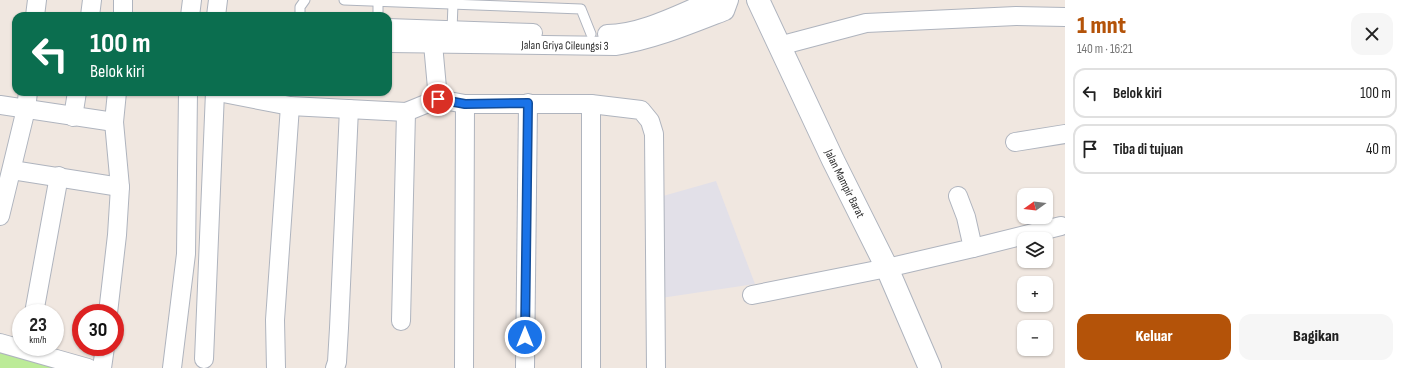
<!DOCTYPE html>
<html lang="id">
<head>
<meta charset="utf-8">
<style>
	:root { --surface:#fff; --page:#f6f6f6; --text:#222; --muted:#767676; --line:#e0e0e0; --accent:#b45309 }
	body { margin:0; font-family:"Sofia Sans Condensed",sans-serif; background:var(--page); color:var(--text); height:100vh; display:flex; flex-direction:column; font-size:15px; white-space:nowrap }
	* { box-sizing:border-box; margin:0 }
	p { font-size:13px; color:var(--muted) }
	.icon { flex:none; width:22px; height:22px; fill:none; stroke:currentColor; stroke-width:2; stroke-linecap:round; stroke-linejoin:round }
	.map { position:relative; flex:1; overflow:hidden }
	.panel { display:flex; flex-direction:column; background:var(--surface); width:340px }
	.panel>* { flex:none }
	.hud { position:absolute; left:12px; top:12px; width:380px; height:84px; border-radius:12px; box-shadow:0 1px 3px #0004; background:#0b6e4f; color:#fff; overflow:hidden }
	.needle { width:26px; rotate:255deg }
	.tools { position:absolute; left:1017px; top:188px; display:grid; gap:8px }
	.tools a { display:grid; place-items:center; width:36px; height:36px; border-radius:8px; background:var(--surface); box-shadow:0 1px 3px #0004; font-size:20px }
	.speed { position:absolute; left:12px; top:304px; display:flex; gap:8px; font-size:20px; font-weight:700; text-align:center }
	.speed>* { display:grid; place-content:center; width:52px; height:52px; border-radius:50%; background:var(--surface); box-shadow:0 1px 3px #0004; line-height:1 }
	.speed small { font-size:10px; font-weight:400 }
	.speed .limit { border:6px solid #d22; background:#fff; color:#111 }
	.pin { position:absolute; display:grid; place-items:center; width:34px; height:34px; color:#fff; margin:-17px; border:2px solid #fff; border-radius:50%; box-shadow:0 1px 4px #0007 }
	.me { position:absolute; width:44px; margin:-22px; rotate:0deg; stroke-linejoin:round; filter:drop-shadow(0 0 3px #0008) }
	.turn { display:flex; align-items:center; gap:14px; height:84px; padding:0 12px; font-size:18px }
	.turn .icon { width:52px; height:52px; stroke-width:2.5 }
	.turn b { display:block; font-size:28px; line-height:34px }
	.round { display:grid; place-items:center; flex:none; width:42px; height:42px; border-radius:12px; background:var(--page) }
	.summary { display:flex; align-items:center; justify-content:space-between; height:68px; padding:0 12px }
	h1 { font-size:24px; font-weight:800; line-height:30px; color:var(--accent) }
	.action { display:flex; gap:8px; margin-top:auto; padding:8px 12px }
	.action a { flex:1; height:46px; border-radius:12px; background:var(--accent); color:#fff; font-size:16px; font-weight:800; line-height:46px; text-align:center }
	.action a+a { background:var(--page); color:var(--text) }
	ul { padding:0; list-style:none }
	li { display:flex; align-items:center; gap:12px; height:50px; margin:0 8px 6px; padding:0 4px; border:2px solid var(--line); border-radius:12px }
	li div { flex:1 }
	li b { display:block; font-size:15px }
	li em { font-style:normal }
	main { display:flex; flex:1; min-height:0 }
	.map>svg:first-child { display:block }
	.industrial { fill:#e2e0e8 }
	.green { fill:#bceb98 }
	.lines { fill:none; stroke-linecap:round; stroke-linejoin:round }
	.service-casing { stroke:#afb4be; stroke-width:11 }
	.minor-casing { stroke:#afb4be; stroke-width:20 }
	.tertiary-casing { stroke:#afb4be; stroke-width:24 }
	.service { stroke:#fff; stroke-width:9 }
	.minor { stroke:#fff; stroke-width:18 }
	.tertiary { stroke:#fff; stroke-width:22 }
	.route-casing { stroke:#114b97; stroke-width:10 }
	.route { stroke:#1a73e8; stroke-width:7 }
	.labels { text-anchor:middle; stroke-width:3; stroke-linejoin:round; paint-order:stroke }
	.street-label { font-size:12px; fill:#2e2e2e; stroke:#fff }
</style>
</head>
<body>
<main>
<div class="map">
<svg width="1065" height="368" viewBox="0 0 1065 368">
	<rect width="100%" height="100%" fill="#f0e7e0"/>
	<polygon class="industrial" points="716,181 755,284 661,298 663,196"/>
	<polygon class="green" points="0,351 61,368 0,368"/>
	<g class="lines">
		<defs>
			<g id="service">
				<polyline points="344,0 581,9 591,34"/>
				<polyline points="300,16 300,7 305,0"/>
				<polyline points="378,16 378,1"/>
				<polyline points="452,30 453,4"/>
			</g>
			<g id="minor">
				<polyline points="123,0 123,16"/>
				<polyline points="35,16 37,0"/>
				<polyline points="90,16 92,0"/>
				<polyline points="190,16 192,0"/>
				<polyline points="216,16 218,0"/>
				<polyline points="388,28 533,33"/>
				<path d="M607 34C642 34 680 13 712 0"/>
				<path id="s1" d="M388 43 615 46C653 40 689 25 725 11L729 0"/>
				<polyline points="433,44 438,99"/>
				<polyline points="779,46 866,23 1016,16 1065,17"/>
				<polyline points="218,92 290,106 406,112 438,99 465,104 591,104 641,110 650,121 654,134 656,368"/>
				<polyline points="0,105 114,122"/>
				<polyline points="73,117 77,92"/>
				<polyline points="1015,142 1065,134"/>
				<polyline points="12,170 120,187"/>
				<polyline points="0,216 26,109 28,92"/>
				<polyline points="973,248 1061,226"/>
				<polyline points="752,295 887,268 973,248 966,217 958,196"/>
				<polyline points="34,313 59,176"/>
				<polyline points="108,313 117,235 120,187 114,122 117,92"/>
				<polyline points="401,321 406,112"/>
				<polyline points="0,343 88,368"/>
				<polyline points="204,359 215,92"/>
				<polyline points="102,368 105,347"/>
				<polyline points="172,368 186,254 188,92"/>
				<polyline points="276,368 275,320 290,106"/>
				<polyline points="335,368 337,362 339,328 349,109"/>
				<polyline points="464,368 465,104"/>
				<polyline points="525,368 528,103"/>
				<polyline points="591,368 591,104"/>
			</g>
			<g id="tertiary">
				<path id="s2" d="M758 0 833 160 887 268 930 368"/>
			</g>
		</defs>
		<use href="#service" class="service-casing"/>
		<use href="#minor" class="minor-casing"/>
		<use href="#tertiary" class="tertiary-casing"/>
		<use href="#service" class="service"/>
		<use href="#minor" class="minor"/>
		<use href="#tertiary" class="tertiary"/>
	</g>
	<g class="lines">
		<defs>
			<polyline id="route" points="438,99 465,104 528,103 525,337"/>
		</defs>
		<use href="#route" class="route-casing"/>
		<use href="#route" class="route"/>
	</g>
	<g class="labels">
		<g class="street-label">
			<text dy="4" stroke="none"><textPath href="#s1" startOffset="177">Jalan Griya Cileungsi 3</textPath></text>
			<text dy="4" stroke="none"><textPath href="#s2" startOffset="203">Jalan Mampir Barat</textPath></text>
		</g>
	</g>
</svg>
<div class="tools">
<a><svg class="needle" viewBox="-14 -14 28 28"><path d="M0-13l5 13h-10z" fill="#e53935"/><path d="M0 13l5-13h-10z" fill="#767676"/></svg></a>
<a><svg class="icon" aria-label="layers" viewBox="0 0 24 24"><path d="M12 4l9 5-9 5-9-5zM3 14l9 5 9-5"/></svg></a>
<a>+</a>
<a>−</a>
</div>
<div class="speed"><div>23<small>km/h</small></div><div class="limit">30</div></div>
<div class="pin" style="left:438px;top:99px;background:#d93025"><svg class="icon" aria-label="arrive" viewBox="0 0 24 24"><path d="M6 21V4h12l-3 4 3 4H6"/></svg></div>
<svg class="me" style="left:525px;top:337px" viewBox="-20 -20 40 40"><circle r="17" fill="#1a73e8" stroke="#fff" stroke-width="3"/><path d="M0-11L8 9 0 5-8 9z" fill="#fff"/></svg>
<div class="hud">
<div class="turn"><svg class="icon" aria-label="left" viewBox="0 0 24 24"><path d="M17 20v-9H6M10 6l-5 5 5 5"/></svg><div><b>100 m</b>Belok kiri</div></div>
</div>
</div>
<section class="panel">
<div class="summary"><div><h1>1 mnt</h1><p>140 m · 16:21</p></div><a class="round"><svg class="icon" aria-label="close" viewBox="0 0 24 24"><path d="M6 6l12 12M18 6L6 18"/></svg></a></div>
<ul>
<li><svg class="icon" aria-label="left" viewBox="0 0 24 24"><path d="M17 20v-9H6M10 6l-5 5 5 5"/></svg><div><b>Belok kiri</b></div><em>100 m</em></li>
<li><svg class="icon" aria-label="arrive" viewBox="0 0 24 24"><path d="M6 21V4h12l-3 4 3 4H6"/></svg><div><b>Tiba di tujuan</b></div><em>40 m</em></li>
</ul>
<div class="action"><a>Keluar</a><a>Bagikan</a></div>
</section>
</main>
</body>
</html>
